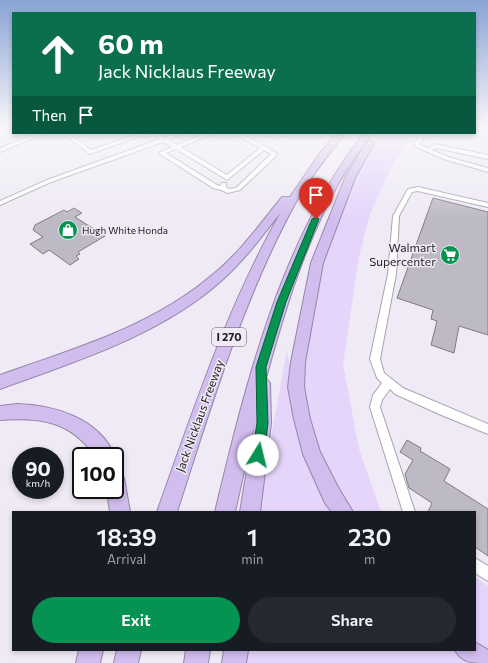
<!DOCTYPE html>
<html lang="en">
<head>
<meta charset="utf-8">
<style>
	:root { --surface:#171b24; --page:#242831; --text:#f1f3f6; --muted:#9ea1a6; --accent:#069251 }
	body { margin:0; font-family:Commissioner,sans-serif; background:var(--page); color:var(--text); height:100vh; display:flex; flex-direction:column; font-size:15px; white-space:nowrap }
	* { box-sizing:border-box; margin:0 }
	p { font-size:13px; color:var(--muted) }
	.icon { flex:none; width:22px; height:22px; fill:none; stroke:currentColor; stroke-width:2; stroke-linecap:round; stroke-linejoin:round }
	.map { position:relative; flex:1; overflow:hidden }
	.details { position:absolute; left:12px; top:511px; width:464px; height:140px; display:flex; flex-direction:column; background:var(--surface); border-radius:0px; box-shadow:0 2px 6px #0003 }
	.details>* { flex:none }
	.banner { position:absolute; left:12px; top:12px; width:464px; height:122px; border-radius:0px; box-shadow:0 2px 6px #0003; background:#0b6e4f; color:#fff; overflow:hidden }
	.speed { position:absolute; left:12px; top:447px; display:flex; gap:8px; font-size:20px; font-weight:700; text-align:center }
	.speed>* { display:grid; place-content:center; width:52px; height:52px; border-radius:50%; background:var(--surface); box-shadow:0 2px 6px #0003; line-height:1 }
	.speed small { font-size:10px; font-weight:400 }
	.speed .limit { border:2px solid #111; border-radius:6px; background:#fff; color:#111 }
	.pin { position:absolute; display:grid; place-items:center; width:34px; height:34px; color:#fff; margin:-41px -17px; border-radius:50% 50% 50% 0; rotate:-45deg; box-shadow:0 0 4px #0007 }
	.pin .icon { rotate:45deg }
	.me { position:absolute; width:44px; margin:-22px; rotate:9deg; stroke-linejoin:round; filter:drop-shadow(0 0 3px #0008) }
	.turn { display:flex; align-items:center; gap:14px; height:84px; padding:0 20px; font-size:18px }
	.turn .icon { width:52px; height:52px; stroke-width:2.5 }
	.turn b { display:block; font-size:28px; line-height:34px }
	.then { display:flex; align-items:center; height:38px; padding:0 20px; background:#0003; gap:8px; font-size:15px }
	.eta { display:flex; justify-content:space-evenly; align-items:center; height:68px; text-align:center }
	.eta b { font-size:24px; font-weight:600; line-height:28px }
	.button { display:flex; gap:8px; margin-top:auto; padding:8px 20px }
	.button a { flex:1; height:46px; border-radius:24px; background:var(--accent); color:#fff; font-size:16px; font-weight:600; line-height:46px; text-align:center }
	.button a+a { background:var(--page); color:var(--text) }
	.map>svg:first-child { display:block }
	.green { fill:#e5d5fb }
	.building { fill:#bebac5; stroke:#7f7a84 }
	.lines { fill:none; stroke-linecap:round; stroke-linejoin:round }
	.minor-casing { stroke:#a8a4af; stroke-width:2 }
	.highway-casing { stroke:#9486a8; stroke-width:2 }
	.minor { fill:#fff; fill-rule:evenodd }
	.highway { fill:#d2bdef; fill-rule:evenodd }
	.route { fill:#069251; stroke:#045f35 }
	.labels { text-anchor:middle; stroke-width:3; stroke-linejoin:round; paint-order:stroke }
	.far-poi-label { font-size:10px; fill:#211f23; stroke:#efeaf5; text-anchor:start }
	.shield { fill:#efeaf5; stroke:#5f5c62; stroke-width:1 }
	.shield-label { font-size:11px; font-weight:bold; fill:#211f23 }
	.poi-label { font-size:12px; fill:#211f23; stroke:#efeaf5; text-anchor:end }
	.street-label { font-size:12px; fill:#211f23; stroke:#efeaf5 }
</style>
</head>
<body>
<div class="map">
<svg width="488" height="663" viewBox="0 0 488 663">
	<rect width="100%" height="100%" fill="#efeaf5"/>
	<g class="green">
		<polygon points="475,127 488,130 488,140 453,133 475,133"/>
		<polygon points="383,133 413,133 392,166 370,214 359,256 343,364 359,449 381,512 351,512 334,488 316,444 305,403 303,369 319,278 334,228 360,166"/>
		<polygon points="287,351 292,376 335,512 260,512 264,473"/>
		<polygon points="475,577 488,586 488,652 475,643"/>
		<polygon points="246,650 454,650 471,663 245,663"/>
	</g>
	<g class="building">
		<polygon points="433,198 488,212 488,335 459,326 454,353 431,345 437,321 431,319 433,310 397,298"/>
		<polygon points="74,208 82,213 75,217 105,236 78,252 80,254 76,256 79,259 70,265 49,250 43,254 30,244 43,237 33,230 35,225 64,210 67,212"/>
		<polygon points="407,440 421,448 420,451 450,469 444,481 488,509 488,556 475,547 475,512 428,512 432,503 409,488 405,474 413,460 400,452"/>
	</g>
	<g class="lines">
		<defs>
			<g id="minor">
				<polygon points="5,127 10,127 13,129 13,132 0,137 0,133 8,131"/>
				<polygon points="37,133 45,133 0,152 0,148"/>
				<polygon points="67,133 74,133 71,135 91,150 140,133 148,133 90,154 66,136 65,135"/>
				<path d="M150 133H157L164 138 177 133H185L168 140 177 145 207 133H215L181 147 227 175 260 148 233 133H240L277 153 275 157 240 190 228 193 221 190 213 188 160 154V152L172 147 163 142 51 182 0 205V201L47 180 160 139ZM176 149 227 180 264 150 271 154 236 188 229 189 226 187V183H222L220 186 217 185 166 153Z"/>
				<path d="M265 133 276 134 287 133C280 139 272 138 265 133Z"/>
				<polygon points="421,133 427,133 420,143 420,145 428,148 435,144 488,155 488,159 436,148 432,150 448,157 488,168 488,172 444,159 416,147 414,143"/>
				<polygon points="418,187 488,203 488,207 418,191 412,192 399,216 396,274 380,359 384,373 403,388 488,424 488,434 439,414 395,394 390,389 382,400 380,407 415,512 403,512 370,407 373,395 382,383 377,378 370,359 388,274 393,216 408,189"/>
				<polygon points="475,558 488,566 488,581 475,573"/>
			</g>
			<g id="highway">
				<path d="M337 133H345C328 156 310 177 296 202 244 296 210 409 177 512H157C193 411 228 305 281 212 262 236 244 261 221 281 161 335 74 362 0 389V375C73 349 151 327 211 276 239 254 260 224 282 197H290L320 153Z"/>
				<path d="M364 133H372C361 148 351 162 341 179 306 240 285 309 266 378L270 383 271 423 260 512H240L255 422 235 512H215C246 383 281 239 364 133Z"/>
				<polygon points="370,140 374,143 355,178 323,263 305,362 304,387 310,419 320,452 339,489 353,512 332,512 325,503 303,454 294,419 288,387 291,362 311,263 345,178 366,143"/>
				<path d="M17 404C54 405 99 418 115 456H95C70 421 41 417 0 420V406Z"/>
				<polygon points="115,469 121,472 124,478 130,512 110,512 107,490 115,490"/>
				<path d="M475 642 488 650V663C472 663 462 663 455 650H475Z"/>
				<polygon points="79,650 103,650 100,663 76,663"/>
				<polygon points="117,650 141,650 138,663 114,663"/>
				<polygon points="186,650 210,650 208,663 184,663"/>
				<polygon points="224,650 248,650 246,663 222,663"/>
			</g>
		</defs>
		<use href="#minor" class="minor-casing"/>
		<use href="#highway" class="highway-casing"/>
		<use href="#minor" class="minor"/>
		<use href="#highway" class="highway"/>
	</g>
	<linearGradient id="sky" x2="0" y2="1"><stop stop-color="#8aa4d5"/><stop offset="0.58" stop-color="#f8f6fa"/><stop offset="1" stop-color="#f8f6fa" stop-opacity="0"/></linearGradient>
	<rect width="488" height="219" fill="url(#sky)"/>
	<polygon class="route" points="316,217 319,219 286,302 266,367 268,423 264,455 262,459 258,460 254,459 252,455 257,423 256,367 277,302 312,219"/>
	<defs>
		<symbol id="shop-disc" viewBox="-11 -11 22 22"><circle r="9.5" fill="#069251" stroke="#efeaf5"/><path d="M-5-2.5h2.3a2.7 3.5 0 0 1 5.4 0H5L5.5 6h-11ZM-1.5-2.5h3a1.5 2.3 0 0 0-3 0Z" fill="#fff"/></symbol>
		<symbol id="supermarket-disc" viewBox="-11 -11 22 22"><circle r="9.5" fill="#069251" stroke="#efeaf5"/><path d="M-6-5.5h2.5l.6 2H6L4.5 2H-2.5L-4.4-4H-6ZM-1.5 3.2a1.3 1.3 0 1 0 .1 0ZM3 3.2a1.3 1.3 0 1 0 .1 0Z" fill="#fff"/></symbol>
	</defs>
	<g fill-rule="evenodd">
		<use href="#shop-disc" x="57" y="219" width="22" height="22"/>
		<use href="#supermarket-disc" x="439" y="244" width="22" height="22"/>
	</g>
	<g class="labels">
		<g class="far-poi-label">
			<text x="82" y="234">Hugh White Honda</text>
		</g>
		<rect class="shield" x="212" y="328" width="34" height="18" rx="3"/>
		<g class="shield-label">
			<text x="229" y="341">I 270</text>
		</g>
		<g class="poi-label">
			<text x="436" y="252">Walmart<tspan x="436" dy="14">Supercenter</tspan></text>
		</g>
		<g class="street-label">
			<text transform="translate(200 416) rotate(-70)" y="4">Jack Nicklaus Freeway</text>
		</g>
	</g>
</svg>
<div class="speed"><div>90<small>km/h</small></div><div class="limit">100</div></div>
<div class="pin" style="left:316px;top:219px;background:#d93025"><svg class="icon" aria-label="arrive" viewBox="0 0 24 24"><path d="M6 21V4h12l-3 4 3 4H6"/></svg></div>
<svg class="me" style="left:258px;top:455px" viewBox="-20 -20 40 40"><circle r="19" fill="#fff"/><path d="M0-13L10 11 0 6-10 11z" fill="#069251"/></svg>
<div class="banner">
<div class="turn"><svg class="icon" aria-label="ahead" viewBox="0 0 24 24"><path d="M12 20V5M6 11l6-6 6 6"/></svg><div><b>60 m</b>Jack Nicklaus Freeway</div></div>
<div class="then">Then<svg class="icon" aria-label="arrive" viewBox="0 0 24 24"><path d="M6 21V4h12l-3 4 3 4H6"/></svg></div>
</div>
<section class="details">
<div class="eta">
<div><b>18:39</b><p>Arrival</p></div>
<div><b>1</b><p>min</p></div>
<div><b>230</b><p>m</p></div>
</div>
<div class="button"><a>Exit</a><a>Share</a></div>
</section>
</div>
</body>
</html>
